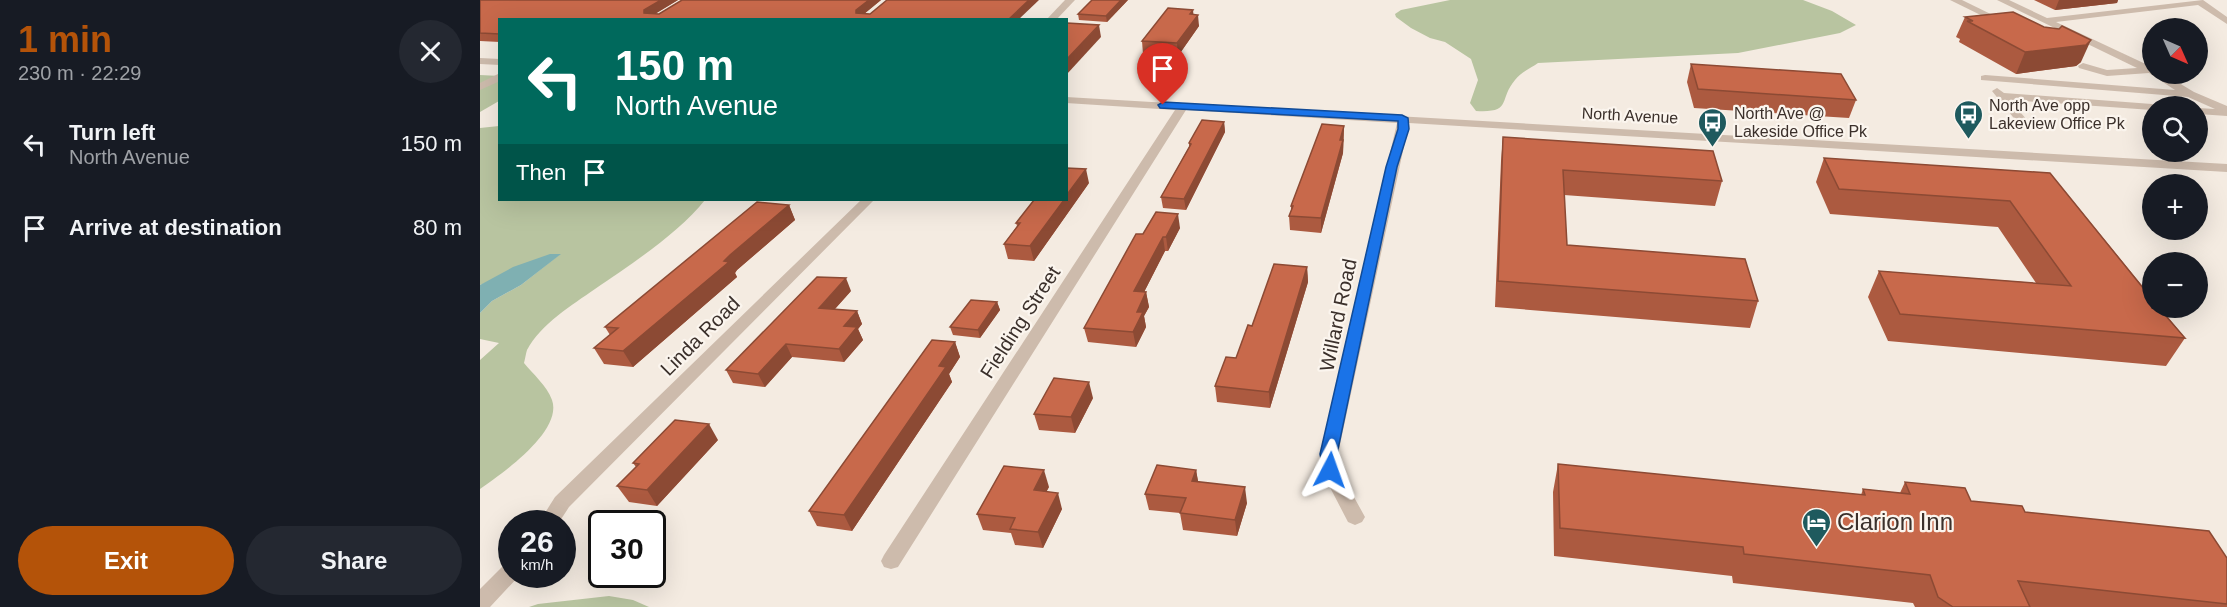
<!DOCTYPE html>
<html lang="en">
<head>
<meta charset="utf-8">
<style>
	:root { --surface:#171b24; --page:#242831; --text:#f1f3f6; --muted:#9ea1a6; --accent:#b45309 }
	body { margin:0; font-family:Helvetica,sans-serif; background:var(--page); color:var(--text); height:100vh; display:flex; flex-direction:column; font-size:22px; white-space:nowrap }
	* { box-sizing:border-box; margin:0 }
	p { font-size:20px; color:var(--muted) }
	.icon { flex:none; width:33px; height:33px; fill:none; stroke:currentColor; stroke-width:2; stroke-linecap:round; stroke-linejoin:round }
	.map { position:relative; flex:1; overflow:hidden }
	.panel { display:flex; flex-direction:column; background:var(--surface); width:480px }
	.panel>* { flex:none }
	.banner { position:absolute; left:18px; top:18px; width:570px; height:183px; border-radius:0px; box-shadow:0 6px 24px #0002; background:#00695c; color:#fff; overflow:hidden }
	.needle { width:39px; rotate:135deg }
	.controls { position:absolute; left:1662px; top:18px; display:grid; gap:12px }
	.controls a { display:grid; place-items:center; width:66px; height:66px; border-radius:50%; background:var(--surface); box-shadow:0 6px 24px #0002; font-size:30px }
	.speed { position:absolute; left:18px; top:510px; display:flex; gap:12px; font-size:30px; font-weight:700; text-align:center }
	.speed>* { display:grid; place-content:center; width:78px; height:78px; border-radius:50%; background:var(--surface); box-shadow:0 6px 24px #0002; line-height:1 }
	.speed small { font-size:15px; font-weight:400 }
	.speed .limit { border:3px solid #111; border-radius:9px; background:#fff; color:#111 }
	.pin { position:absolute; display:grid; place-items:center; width:51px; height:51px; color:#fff; margin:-62px -26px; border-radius:50% 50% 50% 0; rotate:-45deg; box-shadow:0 0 6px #0007 }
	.pin .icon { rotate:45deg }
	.me { position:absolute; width:66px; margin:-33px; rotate:4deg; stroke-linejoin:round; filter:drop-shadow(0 0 4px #0008) }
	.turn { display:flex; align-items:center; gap:21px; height:126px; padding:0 18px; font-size:27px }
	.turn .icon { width:78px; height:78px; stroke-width:2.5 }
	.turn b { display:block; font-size:42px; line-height:51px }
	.then { display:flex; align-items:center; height:57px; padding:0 18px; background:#0003; gap:12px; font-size:22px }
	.round { display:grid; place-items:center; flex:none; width:63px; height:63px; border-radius:32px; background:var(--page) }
	.summary { display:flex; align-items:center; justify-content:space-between; height:102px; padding:0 18px }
	h1 { font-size:36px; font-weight:600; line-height:45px; color:var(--accent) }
	.action { display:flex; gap:12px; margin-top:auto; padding:12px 18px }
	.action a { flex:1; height:69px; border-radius:36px; background:var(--accent); color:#fff; font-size:24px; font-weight:600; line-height:69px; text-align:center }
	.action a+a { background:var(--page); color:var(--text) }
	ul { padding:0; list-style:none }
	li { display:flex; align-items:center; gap:18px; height:84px; padding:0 18px }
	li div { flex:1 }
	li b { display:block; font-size:22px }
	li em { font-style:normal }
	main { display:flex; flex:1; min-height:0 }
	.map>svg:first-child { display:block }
	.green { fill:#b8c4a0 }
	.water { fill:#7fb0b2 }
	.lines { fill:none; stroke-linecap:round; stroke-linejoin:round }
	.minor { fill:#cdbbac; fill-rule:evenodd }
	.wall { fill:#ac5a40 }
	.shaded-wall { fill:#8c4a34 }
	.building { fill:#c8694b; stroke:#8c4a34; stroke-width:1.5 }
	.route { fill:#1a73e8; stroke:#114b97; stroke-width:1.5 }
	.labels { text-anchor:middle; stroke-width:4.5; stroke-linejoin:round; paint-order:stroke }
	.far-poi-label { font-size:16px; fill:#3b302b; stroke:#fbf5ee; text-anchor:start }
	.far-street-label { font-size:16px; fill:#3b302b; stroke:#fbf5ee }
	.street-label { font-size:20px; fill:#3b302b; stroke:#fbf5ee }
	.near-poi-label { font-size:24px; fill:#3b302b; stroke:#fbf5ee; text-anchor:start }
</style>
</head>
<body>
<main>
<section class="panel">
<div class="summary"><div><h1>1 min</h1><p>230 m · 22:29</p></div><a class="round"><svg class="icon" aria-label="close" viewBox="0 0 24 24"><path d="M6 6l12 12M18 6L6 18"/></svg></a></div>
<ul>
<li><svg class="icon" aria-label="left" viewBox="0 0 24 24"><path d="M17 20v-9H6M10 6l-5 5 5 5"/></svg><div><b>Turn left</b><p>North Avenue</p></div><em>150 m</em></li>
<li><svg class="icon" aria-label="arrive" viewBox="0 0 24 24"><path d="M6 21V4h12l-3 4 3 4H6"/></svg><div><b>Arrive at destination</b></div><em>80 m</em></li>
</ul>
<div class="action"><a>Exit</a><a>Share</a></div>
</section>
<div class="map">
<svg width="1747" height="607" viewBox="0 0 1747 607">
	<rect width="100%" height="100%" fill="#f4ebe1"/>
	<g class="green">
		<path d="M970 0H1323L1352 11 1376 25 1360 33 1258 53 1058 63C1051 68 1041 72 1035 80 1018 100 1033 113 996 111L990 103 998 80 991 59 965 42 950 38 931 28 916 17 915 14 921 10Z"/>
		<polygon points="0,75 20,76 19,101 0,112"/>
		<path d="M19 126 20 200H225C199 233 150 265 115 289 92 305 61 324 47 350 46 353 45 359 44 363 53 374 67 386 72 400 83 431 22 474 0 489V360L19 343 0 339V313L12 301 41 285 79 255 0 285V128Z"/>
		<polygon points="129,596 153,600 169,607 49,607 58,604"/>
	</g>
	<polygon class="water" points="70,254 81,254 41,285 12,301 0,313 0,285 33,267"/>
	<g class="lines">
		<g class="minor">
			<polygon points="585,0 595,0 576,20 566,20"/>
			<polygon points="1470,0 1482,0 1529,23 1521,25"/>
			<polygon points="1517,0 1529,0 1567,18 1723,0 1747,17 1747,24 1718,5 1576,22 1672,67 1672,74 1684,74 1714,92 1747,106 1747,116 1718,114 1718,108 1735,109 1708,97 1501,80 1501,76 1505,75 1695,90 1669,73 1627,76 1599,68 1598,66 1603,63 1627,70 1657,68"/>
			<polygon points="0,58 20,59 20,65 0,64"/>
			<polygon points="20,73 20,81 0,90 0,83"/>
			<polygon points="1517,88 1524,93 1672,104 1677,106 1672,106 1672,110 1530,100 1547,120 1541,123 1537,122 1512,91"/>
			<polygon points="586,97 1747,164 1747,172 929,123 858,454 859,470 885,517 882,522 875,525 868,522 841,470 840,454 917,123 706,110 418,567 411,569 404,567 401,561 404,555 695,110 586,103"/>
			<polygon points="381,200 394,200 89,507 78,524 58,524 75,497"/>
			<polygon points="32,562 32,574 39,576 10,607 0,607 0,589 25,564"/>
		</g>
	</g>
	<g class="wall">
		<polygon points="0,0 198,0 175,14 179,14 202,0 401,0 384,14 538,20 20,20 20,42 0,41"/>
		<polygon points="648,0 627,22 599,20 598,14"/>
		<polygon points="1554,0 1638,0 1637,3 1575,10"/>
		<polygon points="714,14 719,26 698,56 663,54 662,41"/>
		<polygon points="1485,17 1601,62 1596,66 1536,74 1479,42 1480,39 1476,37"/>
		<polygon points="1211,64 1376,100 1369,118 1214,108 1207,82"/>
		<polygon points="744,122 745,132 706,210 683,208 681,197 709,147 709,143"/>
		<polygon points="864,126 863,153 841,233 810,230 809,216 811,211 811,206"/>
		<polygon points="1023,137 1242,181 1235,206 1084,195 1087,245 1278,301 1270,328 1015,307 1021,161"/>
		<polygon points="1344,158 1570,173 1705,338 1686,366 1408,341 1388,297 1399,271 1556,283 1518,227 1350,214 1336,182"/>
		<polygon points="609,183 554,261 528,259 524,244 537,226 536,223"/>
		<polygon points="309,205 315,220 257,270 255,273 257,277 153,367 124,364 114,348 130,335 125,327"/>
		<polygon points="700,228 688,251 685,251 664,292 666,292 669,307 664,316 666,327 656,347 608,342 604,328 663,234"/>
		<polygon points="827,267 828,282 790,408 737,402 735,386 756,358 772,326"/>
		<polygon points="371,291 355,309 377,311 382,324 378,329 383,340 364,362 312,357 285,387 253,383 246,370"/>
		<polygon points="517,302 520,310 500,338 473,335 470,327"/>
		<polygon points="475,342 480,357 469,374 472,382 372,531 337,526 329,511"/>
		<polygon points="613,398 595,433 559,430 554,414"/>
		<polygon points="238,440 177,506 149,502 137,486 156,467 153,463"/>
		<polygon points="1078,464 1381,495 1383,489 1420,493 1425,482 1491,501 1747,558 1747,607 1435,607 1433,603 1253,583 1252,576 1074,556 1073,492"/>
		<polygon points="716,470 718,482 767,503 757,536 703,530 700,513 669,510 665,494"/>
		<polygon points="569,487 566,492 582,509 563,548 535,545 531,533 503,530 497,514"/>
	</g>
	<g class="shaded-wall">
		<polygon points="181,0 198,0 168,18 164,13 164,10"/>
		<polygon points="389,0 401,0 379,18 376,13 376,10"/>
		<polygon points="549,0 559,0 538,20 528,20"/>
		<polygon points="641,0 648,0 627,22 626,16"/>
		<polygon points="1579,0 1638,0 1637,3 1575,10"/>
		<polygon points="713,10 714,20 718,15 719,26 698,56 697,43 710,14"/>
		<polygon points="619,25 621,37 587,74 586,60"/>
		<polygon points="1611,40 1601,62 1596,66 1536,74 1545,52"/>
		<polygon points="744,122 745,132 706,210 704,199"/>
		<polygon points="864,126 863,153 841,233 841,218 860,140"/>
		<polygon points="606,169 609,183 554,261 550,246 584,200 586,200 586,196"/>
		<polygon points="309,205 315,220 257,270 255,273 257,277 153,367 143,351 244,261 250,255"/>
		<polygon points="698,214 700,228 688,251 686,237"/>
		<polygon points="683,237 685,251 657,306 654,291"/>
		<polygon points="827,267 828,282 790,408 789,392"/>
		<polygon points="366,278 371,291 344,321 339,308"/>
		<polygon points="666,292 669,307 664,316 666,327 656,347 653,332 657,312"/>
		<polygon points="517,302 520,310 500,338 498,330"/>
		<polygon points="377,311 382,324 378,329 383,340 364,362 359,349 364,326"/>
		<polygon points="475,342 480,357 469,374 472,382 372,531 364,515"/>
		<polygon points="306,344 312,357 285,387 278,374"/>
		<polygon points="609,382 613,398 595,433 591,417"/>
		<polygon points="229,424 238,440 177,506 167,490"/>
		<polygon points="564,470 569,487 558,507 554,490"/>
		<polygon points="716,470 719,486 712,481"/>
		<polygon points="765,487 767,503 757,536 755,520"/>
		<polygon points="578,493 582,509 563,548 558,532"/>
	</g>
	<g class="building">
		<polygon points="0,0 181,0 164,10 164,13 179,14 202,0 389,0 376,10 376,13 390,14 407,0 549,0 528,20 20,20 20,34 0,33"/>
		<polygon points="612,0 641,0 626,16 598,14"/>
		<polygon points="688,8 713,10 710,14 718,15 697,43 662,41"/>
		<polygon points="1533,12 1564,27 1579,29 1582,26 1611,40 1606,45 1545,52 1487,21 1493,21 1485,17"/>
		<polygon points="587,23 619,25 586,60 586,24"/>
		<polygon points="1211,64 1361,74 1376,100 1218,89"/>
		<polygon points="722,120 744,122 704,199 681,197 711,144 709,143"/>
		<polygon points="842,124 864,126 860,140 863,140 841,218 809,216 813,206 811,206"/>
		<polygon points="1023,137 1233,151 1242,181 1083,170 1087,245 1265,259 1278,301 1018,281"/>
		<polygon points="1344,158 1570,173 1672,299 1672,308 1679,308 1705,338 1420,314 1399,271 1591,286 1530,201 1359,189"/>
		<polygon points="586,168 606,169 586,196"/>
		<polygon points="554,200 584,200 550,246 524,244 540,223 536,223"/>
		<polygon points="277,202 309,205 250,255 244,261 249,262 143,351 114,348 138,328 125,327"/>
		<polygon points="676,212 698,214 686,237 683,237 654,291 666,292 657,312 663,312 653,332 604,328 656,234 663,234"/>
		<polygon points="794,264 827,267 789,392 735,386 746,357 756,358 768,325 772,326"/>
		<polygon points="337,277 366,278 339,308 377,311 364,326 377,327 359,349 306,344 278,374 246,370"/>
		<polygon points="491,300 517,302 498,330 470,327"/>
		<polygon points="452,340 475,342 459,366 466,367 364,515 329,511"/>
		<polygon points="574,378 609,382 591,417 554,414"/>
		<polygon points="195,420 229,424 167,490 137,486 159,464 153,463"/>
		<polygon points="1078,464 1385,495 1383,489 1430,494 1425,482 1485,488 1491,501 1542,506 1545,512 1729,531 1747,558 1747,604 1538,581 1550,607 1473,607 1458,597 1450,575 1264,554 1263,547 1080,528"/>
		<polygon points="677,465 716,470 712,481 765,487 755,520 700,513 706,498 665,494"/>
		<polygon points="524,466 564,470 554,490 578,493 558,532 530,529 535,518 497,514"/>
	</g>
	<polygon class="route" points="683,102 922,115 928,118 929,129 917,167 857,454 858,470 855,474 850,476 844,474 840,454 906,167 918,129 918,121 680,108 678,105"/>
	<defs>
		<symbol id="bus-pin" viewBox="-11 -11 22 30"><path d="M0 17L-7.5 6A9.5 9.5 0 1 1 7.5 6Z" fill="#1f5a5e" stroke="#fbf5ee"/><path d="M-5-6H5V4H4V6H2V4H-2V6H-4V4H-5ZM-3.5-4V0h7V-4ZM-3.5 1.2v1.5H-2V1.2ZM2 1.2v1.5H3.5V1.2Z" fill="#fff"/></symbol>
		<symbol id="hotel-pin" viewBox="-11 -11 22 30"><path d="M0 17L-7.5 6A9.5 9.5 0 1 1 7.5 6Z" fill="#1f5a5e" stroke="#fbf5ee"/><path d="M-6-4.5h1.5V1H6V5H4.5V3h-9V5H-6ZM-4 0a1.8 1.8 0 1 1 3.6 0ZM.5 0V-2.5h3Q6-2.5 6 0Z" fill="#fff"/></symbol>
	</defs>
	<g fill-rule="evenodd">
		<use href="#bus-pin" x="1472" y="98" width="33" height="45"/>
		<use href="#bus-pin" x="1216" y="106" width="33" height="45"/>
		<use href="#hotel-pin" x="1320" y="506" width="33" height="45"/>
	</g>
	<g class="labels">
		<g class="far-poi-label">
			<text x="1509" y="111">North Ave opp<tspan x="1509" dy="18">Lakeview Office Pk</tspan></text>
			<text x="1254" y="119">North Ave @<tspan x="1254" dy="18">Lakeside Office Pk</tspan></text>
		</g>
		<g class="far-street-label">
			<text transform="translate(1150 115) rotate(3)" y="6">North Avenue</text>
		</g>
		<g class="street-label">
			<text transform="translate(858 315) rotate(-78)" y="7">Willard Road</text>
			<text transform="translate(540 322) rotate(-57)" y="7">Fielding Street</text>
			<text transform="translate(220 336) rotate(-45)" y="7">Linda Road</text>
		</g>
		<g class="near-poi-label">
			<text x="1357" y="530">Clarion Inn</text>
		</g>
	</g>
</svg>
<div class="controls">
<a><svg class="needle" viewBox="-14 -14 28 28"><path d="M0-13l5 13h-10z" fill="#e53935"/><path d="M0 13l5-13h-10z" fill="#9ea1a6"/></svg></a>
<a><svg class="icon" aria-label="search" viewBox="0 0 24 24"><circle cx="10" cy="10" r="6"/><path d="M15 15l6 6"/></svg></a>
<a>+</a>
<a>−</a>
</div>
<div class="speed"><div>26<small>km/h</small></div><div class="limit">30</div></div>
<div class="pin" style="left:683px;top:105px;background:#d93025"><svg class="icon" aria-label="arrive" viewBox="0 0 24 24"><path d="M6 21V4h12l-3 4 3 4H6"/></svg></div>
<svg class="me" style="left:850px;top:470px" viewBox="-20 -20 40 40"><path d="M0-17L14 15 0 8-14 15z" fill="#1a73e8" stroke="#fff" stroke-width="4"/></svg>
<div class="banner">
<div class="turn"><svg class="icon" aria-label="left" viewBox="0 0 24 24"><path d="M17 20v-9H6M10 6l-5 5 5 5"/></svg><div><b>150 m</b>North Avenue</div></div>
<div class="then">Then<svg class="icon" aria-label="arrive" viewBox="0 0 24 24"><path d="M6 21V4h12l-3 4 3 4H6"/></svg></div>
</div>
</div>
</main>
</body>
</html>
